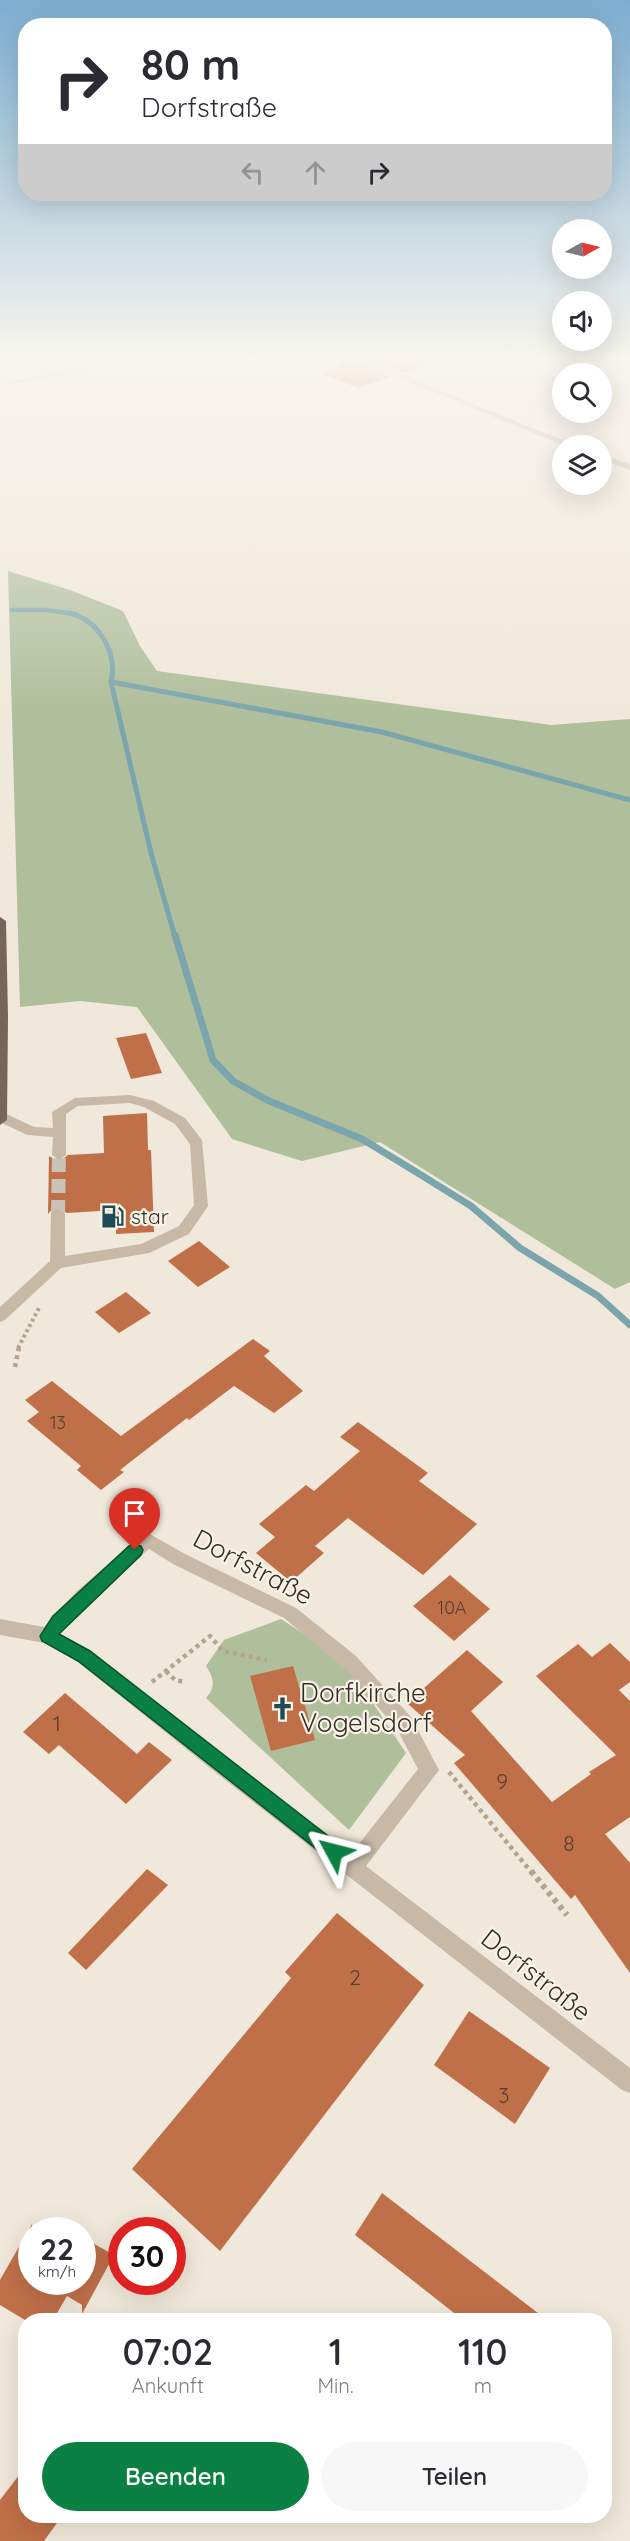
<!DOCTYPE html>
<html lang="de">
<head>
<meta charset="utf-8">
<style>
	:root { --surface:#fff; --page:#f7f7f7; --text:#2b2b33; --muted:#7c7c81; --accent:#0b8043 }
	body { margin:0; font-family:Quicksand,sans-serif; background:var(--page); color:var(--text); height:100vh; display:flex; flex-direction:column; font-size:22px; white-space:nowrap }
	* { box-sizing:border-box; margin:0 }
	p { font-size:20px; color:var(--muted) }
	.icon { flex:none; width:33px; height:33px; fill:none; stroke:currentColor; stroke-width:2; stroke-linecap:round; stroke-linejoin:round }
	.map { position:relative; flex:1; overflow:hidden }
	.side { position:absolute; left:18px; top:2313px; width:594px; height:210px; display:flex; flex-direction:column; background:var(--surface); border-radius:24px; box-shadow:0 6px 24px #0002 }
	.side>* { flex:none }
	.hud { position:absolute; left:18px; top:18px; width:594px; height:183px; border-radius:24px; box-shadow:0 6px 24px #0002; background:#fff; color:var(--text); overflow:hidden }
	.needle { width:39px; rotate:82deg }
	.fabs { position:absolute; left:552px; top:219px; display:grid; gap:12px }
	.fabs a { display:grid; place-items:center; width:60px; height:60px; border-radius:50%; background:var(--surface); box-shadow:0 6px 24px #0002; font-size:30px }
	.speed { position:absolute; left:18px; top:2217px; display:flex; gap:12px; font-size:30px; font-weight:700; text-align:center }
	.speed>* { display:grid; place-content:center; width:78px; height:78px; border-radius:50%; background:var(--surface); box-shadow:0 6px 24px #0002; line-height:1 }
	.speed small { font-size:15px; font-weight:400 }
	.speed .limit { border:9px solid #d22; background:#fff; color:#111 }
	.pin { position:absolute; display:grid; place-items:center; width:51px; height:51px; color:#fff; margin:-62px -26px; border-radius:50% 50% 50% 0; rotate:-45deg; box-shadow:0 0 6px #0007 }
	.pin .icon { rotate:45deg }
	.me { position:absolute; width:66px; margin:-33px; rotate:308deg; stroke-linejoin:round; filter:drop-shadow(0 0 4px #0008) }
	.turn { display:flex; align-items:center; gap:21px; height:126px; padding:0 24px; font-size:27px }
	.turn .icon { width:78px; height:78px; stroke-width:2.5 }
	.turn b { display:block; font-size:42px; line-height:51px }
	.lanes { display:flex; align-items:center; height:57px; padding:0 24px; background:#0003; justify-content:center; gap:30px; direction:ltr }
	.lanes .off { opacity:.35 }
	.eta { display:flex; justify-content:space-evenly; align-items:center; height:102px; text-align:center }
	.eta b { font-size:36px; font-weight:600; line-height:42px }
	.cta { display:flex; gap:12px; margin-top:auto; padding:12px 24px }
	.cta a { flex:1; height:69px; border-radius:36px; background:var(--accent); color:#fff; font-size:24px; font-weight:600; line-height:69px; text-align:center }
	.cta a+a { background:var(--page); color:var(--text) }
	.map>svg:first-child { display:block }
	.green { fill:#afbe9b }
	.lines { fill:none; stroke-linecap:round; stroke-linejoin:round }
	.stream-far2 { stroke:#7ba5ac; stroke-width:4.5 }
	.stream-far1 { stroke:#7ba5ac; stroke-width:5 }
	.stream { stroke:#7ba5ac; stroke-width:7 }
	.building { fill:#c07049 }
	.minor-tunnel { stroke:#cac3b6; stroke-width:14; stroke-dasharray:14 7; stroke-linecap:butt }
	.path-far2 { stroke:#b3a391; stroke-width:4; stroke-dasharray:3 3; stroke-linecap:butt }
	.path-far1 { stroke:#b3a391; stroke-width:4.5; stroke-dasharray:4 4; stroke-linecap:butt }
	.path { stroke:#b3a391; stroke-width:6; stroke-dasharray:4.5 4.5; stroke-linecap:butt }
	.minor { fill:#c8b9a7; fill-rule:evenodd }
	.major { fill:#766559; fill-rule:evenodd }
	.route { fill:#0b8043; stroke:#07532c; stroke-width:1.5 }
	.labels { text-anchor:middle; stroke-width:4.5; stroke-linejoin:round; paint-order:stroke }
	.number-label { font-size:18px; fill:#573e30 }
	.poi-label { font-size:21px; fill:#342d27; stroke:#f8f2e6; text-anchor:start }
	.near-number-label { font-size:21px; fill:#573e30 }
	.near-street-label { font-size:26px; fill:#342d27; stroke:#f8f2e6 }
	.near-poi-label { font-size:26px; fill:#342d27; stroke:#f8f2e6; text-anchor:start }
</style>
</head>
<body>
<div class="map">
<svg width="630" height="2541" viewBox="0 0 630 2541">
	<rect width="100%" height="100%" fill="#f0e8da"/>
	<g class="green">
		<polygon points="8,571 70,590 123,611 140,646 157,671 551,725 630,719 630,1282 615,1289 380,1142 302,1161 232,1139 137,1007 80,1001 20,1007"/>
		<path d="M281 1619 345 1661 406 1753 349 1830 206 1698C216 1687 214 1678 206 1666L224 1640Z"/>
	</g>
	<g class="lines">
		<polyline class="stream-far2" points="12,610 47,610 75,614"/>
		<g class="stream-far1">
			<path d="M69 613C99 620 118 653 111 682L151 853 175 937"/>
			<polyline points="111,682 382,732 630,800"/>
		</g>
		<polyline class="stream" points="175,935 213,1060 233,1081 267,1100 362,1139 413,1170 471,1206 520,1248 598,1296 630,1325"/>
	</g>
	<g class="building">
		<polygon points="340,361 356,361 391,377 358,388 321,373 339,367"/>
		<polygon points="374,361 427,361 428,365 403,373"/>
		<polygon points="146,1033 162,1073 131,1079 116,1038"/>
		<polygon points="147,1113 148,1150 151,1150 154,1232 116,1234 116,1210 67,1213 58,1207 53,1208 48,1214 49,1156 59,1162 68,1155 104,1153 103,1116"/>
		<polygon points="199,1241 230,1267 198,1287 168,1261"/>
		<polygon points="126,1292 151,1313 119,1333 95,1312"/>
		<polygon points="253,1339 270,1351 264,1356 303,1391 274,1413 234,1386 189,1420 187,1418 120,1470 124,1472 101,1490 77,1470 81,1466 27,1421 39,1412 25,1400 52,1381 121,1436"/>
		<polygon points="358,1422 428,1473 419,1481 477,1524 423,1575 348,1518 315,1546 324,1553 291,1582 256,1553 275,1537 259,1524 306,1485 314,1491 360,1451 340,1437"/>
		<polygon points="450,1575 490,1609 454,1641 413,1606"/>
		<polygon points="610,1643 630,1662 630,1682 619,1690 630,1701 630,1817 605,1834 630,1863 630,1973 575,1895 571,1899 454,1763 465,1755 407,1703 467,1650 503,1682 471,1711 552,1802 591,1774 589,1772 616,1755 536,1676 578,1644 592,1657"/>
		<polygon points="293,1666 315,1740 271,1751 250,1676"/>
		<polygon points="65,1693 137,1754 149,1742 172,1760 126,1804 59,1745 49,1754 23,1732"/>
		<polygon points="147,1869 168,1885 86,1970 68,1953"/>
		<polygon points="337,1913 424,1985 220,2251 132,2169 291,1978 285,1972"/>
		<polygon points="469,2011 550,2068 515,2124 434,2065"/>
		<polygon points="382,2193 547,2320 463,2320 355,2235"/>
		<polygon points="32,2224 32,2282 82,2282 82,2237 114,2255 82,2314 82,2305 67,2296 53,2320 25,2320 0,2305 0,2280"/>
		<polygon points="26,2466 26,2516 62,2516 44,2541 0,2541 0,2500"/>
	</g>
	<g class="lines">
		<polyline class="minor-tunnel" points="58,1214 59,1155"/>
		<polyline class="path-far2" points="18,1348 40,1306"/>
		<g class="path-far1">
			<polyline points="15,1367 19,1347"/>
			<polyline points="166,1671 175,1680 185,1682"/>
			<polyline points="152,1682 210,1636 223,1651 267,1660"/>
			<polyline points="449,1772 532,1873"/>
		</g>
		<polyline class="path" points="531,1871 567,1915"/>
		<g class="minor">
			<polygon points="116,361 131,361 12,384 8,382"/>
			<polygon points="358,361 368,361 577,446 565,446"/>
			<polygon points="602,455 630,464 630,470 602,460"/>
			<polygon points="130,1095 154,1101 185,1118 202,1140 208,1206 189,1234 149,1253 61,1268 5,1320 0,1322 0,1307 50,1261 51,1214 53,1210 58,1209 65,1214 65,1256 141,1244 179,1226 194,1205 190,1144 175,1124 144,1107 130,1103 78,1106 66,1114 66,1155 59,1160 52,1155 53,1137 27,1135 0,1122 0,1111 34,1127 53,1128 52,1112 75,1098"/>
			<path d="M148 1533 185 1554 296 1608 356 1656 411 1717 439 1770 366 1866 630 2068V2093L622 2090 215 1772 78 1662 45 1643 0 1635V1619L44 1627 76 1592 142 1535ZM149 1549 173 1564 284 1618 344 1668 397 1729 418 1769 351 1854 90 1650 60 1634 88 1602Z"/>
		</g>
		<polygon class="major" points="0,917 6,921 8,1017 7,1120 0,1125"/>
	</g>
	<linearGradient id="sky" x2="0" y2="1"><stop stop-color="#7caed0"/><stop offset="0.5" stop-color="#f8f5ee"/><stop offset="1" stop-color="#f8f5ee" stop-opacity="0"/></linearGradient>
	<rect width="630" height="717" fill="url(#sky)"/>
	<polygon class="route" points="135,1544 141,1546 143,1550 141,1555 59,1634 90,1651 341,1846 343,1852 341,1858 334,1861 328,1858 78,1661 42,1641 40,1636 53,1616 129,1546"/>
	<defs>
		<symbol id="fuel-bare" viewBox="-9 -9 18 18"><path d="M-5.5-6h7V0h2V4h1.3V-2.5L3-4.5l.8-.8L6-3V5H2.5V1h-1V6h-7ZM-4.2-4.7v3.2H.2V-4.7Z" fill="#1f4c54" stroke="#f8f2e6" stroke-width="2.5" paint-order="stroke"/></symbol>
		<symbol id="church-bare" viewBox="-9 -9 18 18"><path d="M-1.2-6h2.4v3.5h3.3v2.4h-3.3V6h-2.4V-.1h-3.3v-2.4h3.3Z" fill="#1f4c54" stroke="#f8f2e6" stroke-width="2.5" paint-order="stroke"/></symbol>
	</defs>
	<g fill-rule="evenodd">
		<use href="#fuel-bare" x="96" y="1200" width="33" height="33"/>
		<use href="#church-bare" x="266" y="1692" width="33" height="33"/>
	</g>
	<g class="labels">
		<g class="number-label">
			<text x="58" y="1429">13</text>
			<text x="452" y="1614">10A</text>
		</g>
		<g class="poi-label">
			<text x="131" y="1224">star</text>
		</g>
		<g class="near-number-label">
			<text x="57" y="1731">1</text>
			<text x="502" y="1789">9</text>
			<text x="569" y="1851">8</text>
			<text x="355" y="1985">2</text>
			<text x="504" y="2103">3</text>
		</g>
		<g class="near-street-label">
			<text transform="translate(253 1567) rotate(28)" y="9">Dorfstraße</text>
			<text transform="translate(536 1975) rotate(38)" y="9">Dorfstraße</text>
		</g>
		<g class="near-poi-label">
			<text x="300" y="1702">Dorfkirche<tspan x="300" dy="30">Vogelsdorf</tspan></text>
		</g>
	</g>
</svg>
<div class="fabs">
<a><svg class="needle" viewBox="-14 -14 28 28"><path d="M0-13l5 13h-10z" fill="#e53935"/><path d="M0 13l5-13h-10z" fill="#7c7c81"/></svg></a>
<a><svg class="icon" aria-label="sound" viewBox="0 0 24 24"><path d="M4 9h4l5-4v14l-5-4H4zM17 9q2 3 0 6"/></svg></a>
<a><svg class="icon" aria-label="search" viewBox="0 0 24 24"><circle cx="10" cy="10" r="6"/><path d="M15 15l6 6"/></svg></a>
<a><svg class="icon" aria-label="layers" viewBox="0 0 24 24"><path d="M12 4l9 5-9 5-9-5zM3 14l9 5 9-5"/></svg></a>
</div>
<div class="speed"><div>22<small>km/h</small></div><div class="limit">30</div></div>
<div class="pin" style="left:135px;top:1550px;background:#d93025"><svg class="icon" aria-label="arrive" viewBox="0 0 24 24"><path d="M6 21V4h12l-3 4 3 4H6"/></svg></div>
<svg class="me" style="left:334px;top:1852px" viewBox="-20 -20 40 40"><path d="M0-17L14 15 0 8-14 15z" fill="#0b8043" stroke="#fff" stroke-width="4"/></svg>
<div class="hud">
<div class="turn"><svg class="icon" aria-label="right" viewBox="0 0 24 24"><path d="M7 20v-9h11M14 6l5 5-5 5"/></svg><div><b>80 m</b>Dorfstraße</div></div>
<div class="lanes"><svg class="icon off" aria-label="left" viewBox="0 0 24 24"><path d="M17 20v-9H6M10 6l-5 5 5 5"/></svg><svg class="icon off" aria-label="ahead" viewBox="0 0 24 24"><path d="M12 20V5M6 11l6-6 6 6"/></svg><svg class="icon" aria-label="right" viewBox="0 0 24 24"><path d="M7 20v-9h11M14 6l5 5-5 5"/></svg></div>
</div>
<section class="side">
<div class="eta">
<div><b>07:02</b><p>Ankunft</p></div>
<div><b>1</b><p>Min.</p></div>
<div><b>110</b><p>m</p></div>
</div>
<div class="cta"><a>Beenden</a><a>Teilen</a></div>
</section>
</div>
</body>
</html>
